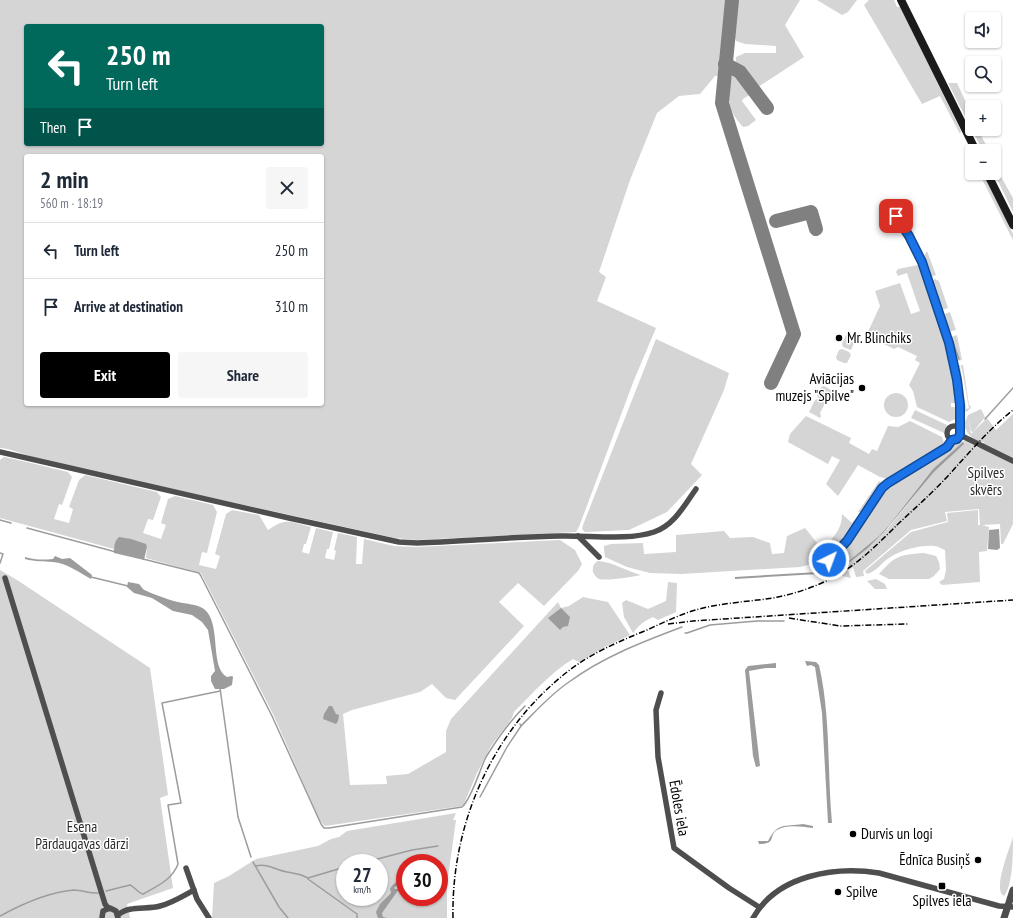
<!DOCTYPE html>
<html lang="en">
<head>
<meta charset="utf-8">
<style>
	:root { --surface:#fff; --page:#f6f6f7; --text:#1f2937; --muted:#747a83; --line:#e0e1e3; --accent:#000 }
	body { margin:0; font-family:"PT Sans Narrow",sans-serif; background:var(--page); color:var(--text); height:100vh; display:flex; flex-direction:column; font-size:15px; white-space:nowrap }
	* { box-sizing:border-box; margin:0 }
	p { font-size:13px; color:var(--muted) }
	.icon { flex:none; width:22px; height:22px; fill:none; stroke:currentColor; stroke-width:2; stroke-linecap:round; stroke-linejoin:round }
	.map { position:relative; flex:1; overflow:hidden }
	.drawer { position:absolute; left:24px; top:154px; width:300px; height:252px; display:flex; flex-direction:column; background:var(--surface); border-radius:4px; box-shadow:0 1px 3px #0004 }
	.drawer>* { flex:none }
	.top-card { position:absolute; left:24px; top:24px; width:300px; height:122px; border-radius:4px; box-shadow:0 1px 3px #0004; background:#00695c; color:#fff; overflow:hidden }
	.tools { position:absolute; left:965px; top:12px; display:grid; gap:8px }
	.tools a { display:grid; place-items:center; width:36px; height:36px; border-radius:4px; background:var(--surface); box-shadow:0 1px 3px #0004; font-size:20px }
	.speed { position:absolute; left:336px; top:854px; display:flex; gap:8px; font-size:20px; font-weight:700; text-align:center }
	.speed>* { display:grid; place-content:center; width:52px; height:52px; border-radius:50%; background:var(--surface); box-shadow:0 1px 3px #0004; line-height:1 }
	.speed small { font-size:10px; font-weight:400 }
	.speed .limit { border:6px solid #d22; background:#fff; color:#111 }
	.pin { position:absolute; display:grid; place-items:center; width:34px; height:34px; color:#fff; margin:-17px; border-radius:8px; box-shadow:0 2px 6px #0006 }
	.me { position:absolute; width:44px; margin:-22px; rotate:42deg; stroke-linejoin:round; filter:drop-shadow(0 0 3px #0008) }
	.turn { display:flex; align-items:center; gap:14px; height:84px; padding:0 16px; font-size:18px }
	.turn .icon { width:52px; height:52px; stroke-width:2.5 }
	.turn b { display:block; font-size:28px; line-height:34px }
	.then { display:flex; align-items:center; height:38px; padding:0 16px; background:#0003; gap:8px; font-size:15px }
	.round { display:grid; place-items:center; flex:none; width:42px; height:42px; border-radius:4px; background:var(--page) }
	.headline { display:flex; align-items:center; justify-content:space-between; height:68px; padding:0 16px }
	h1 { font-size:24px; font-weight:800; line-height:30px }
	.action { display:flex; gap:8px; margin-top:auto; padding:8px 16px }
	.action a { flex:1; height:46px; border-radius:4px; background:var(--accent); color:#fff; font-size:16px; font-weight:800; line-height:46px; text-align:center }
	.action a+a { background:var(--page); color:var(--text) }
	ul { padding:0; list-style:none }
	li { display:flex; align-items:center; gap:12px; height:56px; padding:0 16px; border-top:1px solid var(--line) }
	li div { flex:1 }
	li b { display:block; font-size:15px }
	li em { font-style:normal }
	.map>svg:first-child { display:block }
	.green { fill:#d5d5d5; fill-rule:evenodd }
	.water { fill:#9c9c9c }
	.lines { fill:none; stroke-linecap:round; stroke-linejoin:round }
	.stream { stroke:#9c9c9c; stroke-width:1.5 }
	.taxiway { stroke:#808080; stroke-width:14 }
	.minor { stroke:#4e4e4e; stroke-width:5.5 }
	.tertiary { stroke:#4e4e4e; stroke-width:7 }
	.secondary { stroke:#1b1b1b; stroke-width:8 }
	.rail { stroke:#000; stroke-width:1.5; stroke-dasharray:6 2 1 2; stroke-linecap:butt }
	.route-casing { stroke:#114b97; stroke-width:10 }
	.route { stroke:#1a73e8; stroke-width:7 }
	.poi-dot { fill:#000; stroke:#fff; stroke-width:1.5 }
	.labels { text-anchor:middle; stroke-width:3; stroke-linejoin:round; paint-order:stroke }
	.poi-label { font-size:15px; fill:#000; stroke:#fff; text-anchor:start }
	.park-label { font-size:15px; fill:#2c2c2c; stroke:#fff }
	.street-label { font-size:15px; fill:#000; stroke:#fff }
</style>
</head>
<body>
<div class="map">
<svg width="1013" height="918" viewBox="0 0 1013 918">
	<rect width="100%" height="100%" fill="#fff"/>
	<g class="green">
		<path d="M0 0H727L719 76H715L700 94 679 96 657 113 630 180 599 272 606 277 597 301 656 328 634 380 579 527 576 532 416 540 395 538 76 468 39 459 8 449 0 448ZM26 26H322V144H26ZM26 156H322V404H26Z"/>
		<polygon points="737,0 800,0 785,25 804,57 758,87 736,62 736,57 745,53 776,53 776,46 745,44 736,41 734,35"/>
		<polygon points="817,0 857,0 848,12 842,15"/>
		<polygon points="869,0 894,0 897,7 901,7 961,131 960,134 940,96 922,104 864,5"/>
		<path d="M730 76 739 78 751 94 743 99 742 101 756 120 748 126 743 127C726 108 729 100 730 76Z"/>
		<polygon points="948,83 957,83 972,115 972,129 978,129 989,151 983,151"/>
		<polygon points="979,173 983,173 1013,234 1013,240"/>
		<polygon points="999,173 1013,198 1013,212 997,179 997,175"/>
		<polygon points="927,251 936,275 931,277 929,277 924,256"/>
		<polygon points="918,265 945,344 957,403 951,403 951,407 956,407 957,419 953,420 949,422 917,407 913,391 909,385 920,363 915,360 917,356 898,347 894,349 882,343 883,341 876,338 875,340 866,336 880,306 875,291 900,283 911,314 920,311 907,273 898,276 896,272 898,269"/>
		<polygon points="935,279 939,281 948,308 942,310 940,310 931,281"/>
		<polygon points="950,312 956,330 948,332 942,315"/>
		<polygon points="847,333 858,338 857,341 855,341 851,350 843,347 842,344"/>
		<polygon points="957,335 962,360 958,361 956,360 950,340 951,337"/>
		<polygon points="656,339 729,373 724,390 691,464 702,475 667,512 629,530 585,532 582,529 583,525"/>
		<polygon points="842,349 849,352 851,355 847,363 844,363 837,360 836,357 839,350"/>
		<polygon points="960,365 966,409 969,408 961,365 963,365 969,405 970,405 971,408 966,412 963,410 958,366"/>
		<polygon points="824,386 831,390 832,393 829,401 826,401 818,398 817,395 821,387"/>
		<circle cx="896" cy="405" r="12"/>
		<polygon points="817,399 825,403 820,413 821,416 820,418 809,412 815,400"/>
		<path d="M981 409 985 417 973 432 971 431 968 417 971 434 987 418 996 430 1013 414V524L1003 544H1001L1000 524 982 525 989 527 987 551 979 552 980 582 942 585 939 582 944 579 946 570 945 550C942 549 938 546 934 546 920 545 901 550 889 558 881 563 876 572 867 574L865 571 911 532 948 522 947 513 978 510V525H980L979 509 945 512 947 521 911 530 863 571 864 576 856 577 853 567 848 570 851 578 842 576 840 573 842 568 867 549 889 527 934 472 950 457 933 469 890 524 879 536 845 564 841 566 835 562 836 559 847 545 883 490 889 486 947 450 957 442 965 441 979 448 984 442C974 442 966 434 964 424L968 415Z"/>
		<polygon points="915,410 947,425 944,433 911,418"/>
		<polygon points="806,416 851,438 849,443 869,454 872,449 877,451 888,426 898,427 910,421 942,437 945,446 922,458 889,479 880,477 858,465 838,496 826,484 840,460 832,456 828,464 788,442 790,434"/>
		<path d="M4 457 27 462 68 472 72 477 62 505 59 504 54 519 69 523 73 509 69 507 79 480 85 475 157 492 161 497 153 520 148 519 143 533 161 539 166 525 161 523 168 499 175 496 213 505 217 512 207 553 202 552 199 565 216 569 220 556 215 554 226 514 232 510 259 515 268 530C286 517 291 522 311 527L306 544H304L302 552 309 554 316 528 333 532 329 549H327L325 558 334 560 336 551 334 550 338 533 357 537 356 564H362L364 539 394 546 415 547 560 540 575 550 582 564 578 571 544 606 518 583 499 602 524 626 455 700 446 698 432 684 420 692 352 710 343 714 350 785 387 784 386 776 408 774 446 752V731L451 719 558 602 561 608 569 606 583 597 608 602 630 635 609 645 579 662 573 659C550 673 533 693 514 712L512 718 491 746 477 773 464 804 462 806 325 826 320 821 274 716 201 573 146 558 147 547 117 539 114 549 0 518V460Z"/>
		<polygon points="879,481 883,484 871,497 862,512 858,512"/>
		<path d="M842 514 852 523 854 520 855 522 839 546 832 548 827 544C836 535 842 527 842 514Z"/>
		<polygon points="805,528 822,549 816,557 817,563 800,567 681,574 650,573 627,567 605,557 604,549 604,546 611,544 643,543 644,554 676,552 676,535 724,531 730,538 753,537 770,543 772,554 784,553 787,536"/>
		<path d="M924 553 936 556 939 562 940 569 934 576 929 579H889L879 574C896 555 899 555 924 553Z"/>
		<path d="M598 561C613 562 626 571 641 575 630 577 609 581 599 579 597 578 594 575 593 572 592 567 594 563 598 561Z"/>
		<polygon points="0,570 17,580 150,668 168,795 160,798 173,888 127,904 130,918 0,918"/>
		<polygon points="876,579 885,584 887,589 875,589 867,581"/>
		<path d="M668 582 677 583 676 612 658 620 653 617C644 621 639 625 633 633L624 617 622 603 626 600 648 609 666 601Z"/>
		<path d="M456 813 453 820H456L447 884V918H212L214 883 229 876 256 859 318 846 331 839 339 837 347 831ZM345 863H379V897H345ZM405 863H439V897H405Z"/>
		<path d="M1013 837C1013 853 1013 885 1004 896 992 890 1010 848 1013 837Z"/>
	</g>
	<g class="water">
		<polygon points="963,442 964,444 934,472 884,532 867,549 842,568 841,566 845,564 879,536 890,524 933,469"/>
		<polygon points="999,529 1000,548 997,550 988,549 989,530"/>
		<path d="M119 537 131 539 146 544 147 547 144 560 114 553C114 548 114 541 119 537Z"/>
		<path d="M55 556 62 559 70 558 92 575 91 579C80 573 67 563 53 562 43 561 36 562 25 559V557C35 560 43 560 53 559Z"/>
		<polygon points="818,572 818,574 735,579 735,577"/>
		<path d="M128 582 139 584C141 586 142 588 143 589 147 592 172 601 178 602 187 604 196 604 204 609 222 623 209 667 227 677L232 676 233 677 232 685 224 689H215L211 681V676L215 671 208 630 202 622 192 615 173 611 152 598 134 593 127 587Z"/>
		<polygon points="561,608 570,617 568,626 563,627 560,630 548,618"/>
		<path d="M805 661 816 662 819 665C831 717 827 770 832 823H828L822 713 815 667 811 665 807 666Z"/>
		<polygon points="776,663 776,668 766,668 749,671 760,766 756,767 753,756 745,670 748,666"/>
		<polygon points="329,706 332,706 336,714 339,715 338,721 336,724 323,719 324,714"/>
		<path d="M803 824 813 826V828C802 827 787 824 777 830 768 836 777 844 759 844L758 841H768C778 822 784 827 803 824Z"/>
		<path d="M404 875 405 878 394 888 395 889H399L382 913 383 917 387 918H378L376 912 380 904 391 893 390 889C395 880 400 882 404 875Z"/>
	</g>
	<g class="lines">
		<g class="stream">
			<polyline points="932,280 949,331"/>
			<polyline points="951,337 959,359"/>
			<polyline points="985,419 1013,388"/>
			<polyline points="0,520 11,523"/>
			<polyline points="27,528 116,552"/>
			<polyline points="0,553 3,554 0,563"/>
			<path d="M143 559 199 573 201 576 272 716 321 824 324 828H329L462 807C471 800 480 769 486 757 497 739 510 721 525 706"/>
			<polyline points="91,577 128,586"/>
			<polyline points="685,633 687,633 710,625 757,621 784,621"/>
			<polyline points="220,688 238,817 251,857"/>
			<path d="M521 726C536 711 551 694 569 682 603 657 642 642 682 627"/>
			<polyline points="480,797 507,747 521,726 520,724"/>
			<polyline points="253,862 279,907 288,918"/>
			<polyline points="362,863 412,850 438,846"/>
			<path d="M256 866C267 863 276 870 287 872 296 874 299 873 308 878L345 867"/>
			<polyline points="308,879 357,914 357,918"/>
			<path d="M106 891 130 885C135 887 138 893 143 894 157 886 172 880 178 864L168 805 181 803 162 703 220 691"/>
			<path d="M0 916C22 904 48 892 74 890 82 890 90 894 99 893"/>
		</g>
		<g class="taxiway">
			<polyline points="732,0 722,103 794,334 771,383"/>
			<polyline points="725,64 740,72 767,108"/>
			<polyline points="776,221 811,212 816,229"/>
		</g>
		<g class="minor">
			<polyline points="889,206 909,235 922,262 946,335 951,352 957,380 960,405 960,430"/>
			<circle cx="954" cy="433" r="7"/>
			<polyline points="960,435 1013,461"/>
			<path d="M0 452 289 518 399 542 417 543C465 541 513 537 560 536 589 535 627 541 654 532 674 525 684 506 696 489"/>
			<polyline points="578,536 599,557"/>
			<polyline points="829,560 847,541 882,488 888,483 947,447 952,440"/>
			<polyline points="5,578 105,904 108,908"/>
			<polyline points="661,693 656,710 658,757 674,848 729,888 759,907"/>
			<polyline points="186,868 197,899 209,918"/>
			<path d="M118 915C129 905 147 910 160 906 172 903 183 896 194 890"/>
			<polyline points="102,918 103,911 110,908 116,911 118,918"/>
			<path d="M753 918C777 875 835 866 879 873L999 906 1013 907"/>
		</g>
		<polyline class="tertiary" points="1004,918 1013,890"/>
		<g class="secondary">
			<polyline points="901,0 976,151"/>
			<polyline points="987,173 1013,225"/>
		</g>
		<g class="rail">
			<polyline points="789,618 840,626 908,624"/>
			<polyline points="668,624 693,621 1013,600"/>
			<path d="M453 918C451 822 494 727 571 669 594 652 620 641 647 630 662 623 677 616 692 611 718 603 746 602 773 598 795 594 818 586 838 575 860 562 879 543 897 525 914 509 931 494 947 477 968 454 988 430 1013 410"/>
		</g>
	</g>
	<g class="lines">
		<defs>
			<polyline id="route" points="829,560 847,541 882,488 888,483 947,447 952,440 957,439 960,435 960,405 957,380 949,343 922,262 909,236 896,216"/>
		</defs>
		<use href="#route" class="route-casing"/>
		<use href="#route" class="route"/>
	</g>
	<g class="poi-dot">
		<circle cx="839" cy="338" r="4"/>
		<circle cx="862" cy="388" r="4"/>
		<circle cx="853" cy="834" r="4"/>
		<circle cx="978" cy="860" r="4"/>
		<rect x="938" y="882" width="8" height="8" rx="2"/>
		<circle cx="838" cy="892" r="4"/>
	</g>
	<g class="labels">
		<g class="poi-label">
			<text x="847" y="343">Mr. Blinchiks</text>
			<text x="854" y="384" text-anchor="end">Aviācijas<tspan x="854" dy="17">muzejs "Spilve"</tspan></text>
			<text x="861" y="839">Durvis un logi</text>
			<text x="970" y="865" text-anchor="end">Ēdnīca Busiņš</text>
			<text x="846" y="897">Spilve</text>
			<text x="942" y="906" text-anchor="middle">Spilves iela</text>
		</g>
		<g class="park-label">
			<text x="986" y="478">Spilves<tspan x="986" dy="17">skvērs</tspan></text>
			<text x="82" y="832">Esena<tspan x="82" dy="17">Pārdaugavas dārzi</tspan></text>
		</g>
		<g class="street-label">
			<text transform="translate(679 808) rotate(80)" y="5">Ēdoles iela</text>
		</g>
	</g>
</svg>
<div class="tools">
<a><svg class="icon" aria-label="sound" viewBox="0 0 24 24"><path d="M4 9h4l5-4v14l-5-4H4zM17 9q2 3 0 6"/></svg></a>
<a><svg class="icon" aria-label="search" viewBox="0 0 24 24"><circle cx="10" cy="10" r="6"/><path d="M15 15l6 6"/></svg></a>
<a>+</a>
<a>−</a>
</div>
<div class="speed"><div>27<small>km/h</small></div><div class="limit">30</div></div>
<div class="pin" style="left:896px;top:216px;background:#d93025"><svg class="icon" aria-label="arrive" viewBox="0 0 24 24"><path d="M6 21V4h12l-3 4 3 4H6"/></svg></div>
<svg class="me" style="left:829px;top:560px" viewBox="-20 -20 40 40"><circle r="17" fill="#1a73e8" stroke="#fff" stroke-width="3"/><path d="M0-11L8 9 0 5-8 9z" fill="#fff"/></svg>
<div class="top-card">
<div class="turn"><svg class="icon" aria-label="left" viewBox="0 0 24 24"><path d="M17 20v-9H6M10 6l-5 5 5 5"/></svg><div><b>250 m</b>Turn left</div></div>
<div class="then">Then<svg class="icon" aria-label="arrive" viewBox="0 0 24 24"><path d="M6 21V4h12l-3 4 3 4H6"/></svg></div>
</div>
<section class="drawer">
<div class="headline"><div><h1>2 min</h1><p>560 m · 18:19</p></div><a class="round"><svg class="icon" aria-label="close" viewBox="0 0 24 24"><path d="M6 6l12 12M18 6L6 18"/></svg></a></div>
<ul>
<li><svg class="icon" aria-label="left" viewBox="0 0 24 24"><path d="M17 20v-9H6M10 6l-5 5 5 5"/></svg><div><b>Turn left</b></div><em>250 m</em></li>
<li><svg class="icon" aria-label="arrive" viewBox="0 0 24 24"><path d="M6 21V4h12l-3 4 3 4H6"/></svg><div><b>Arrive at destination</b></div><em>310 m</em></li>
</ul>
<div class="action"><a>Exit</a><a>Share</a></div>
</section>
</div>
</body>
</html>
